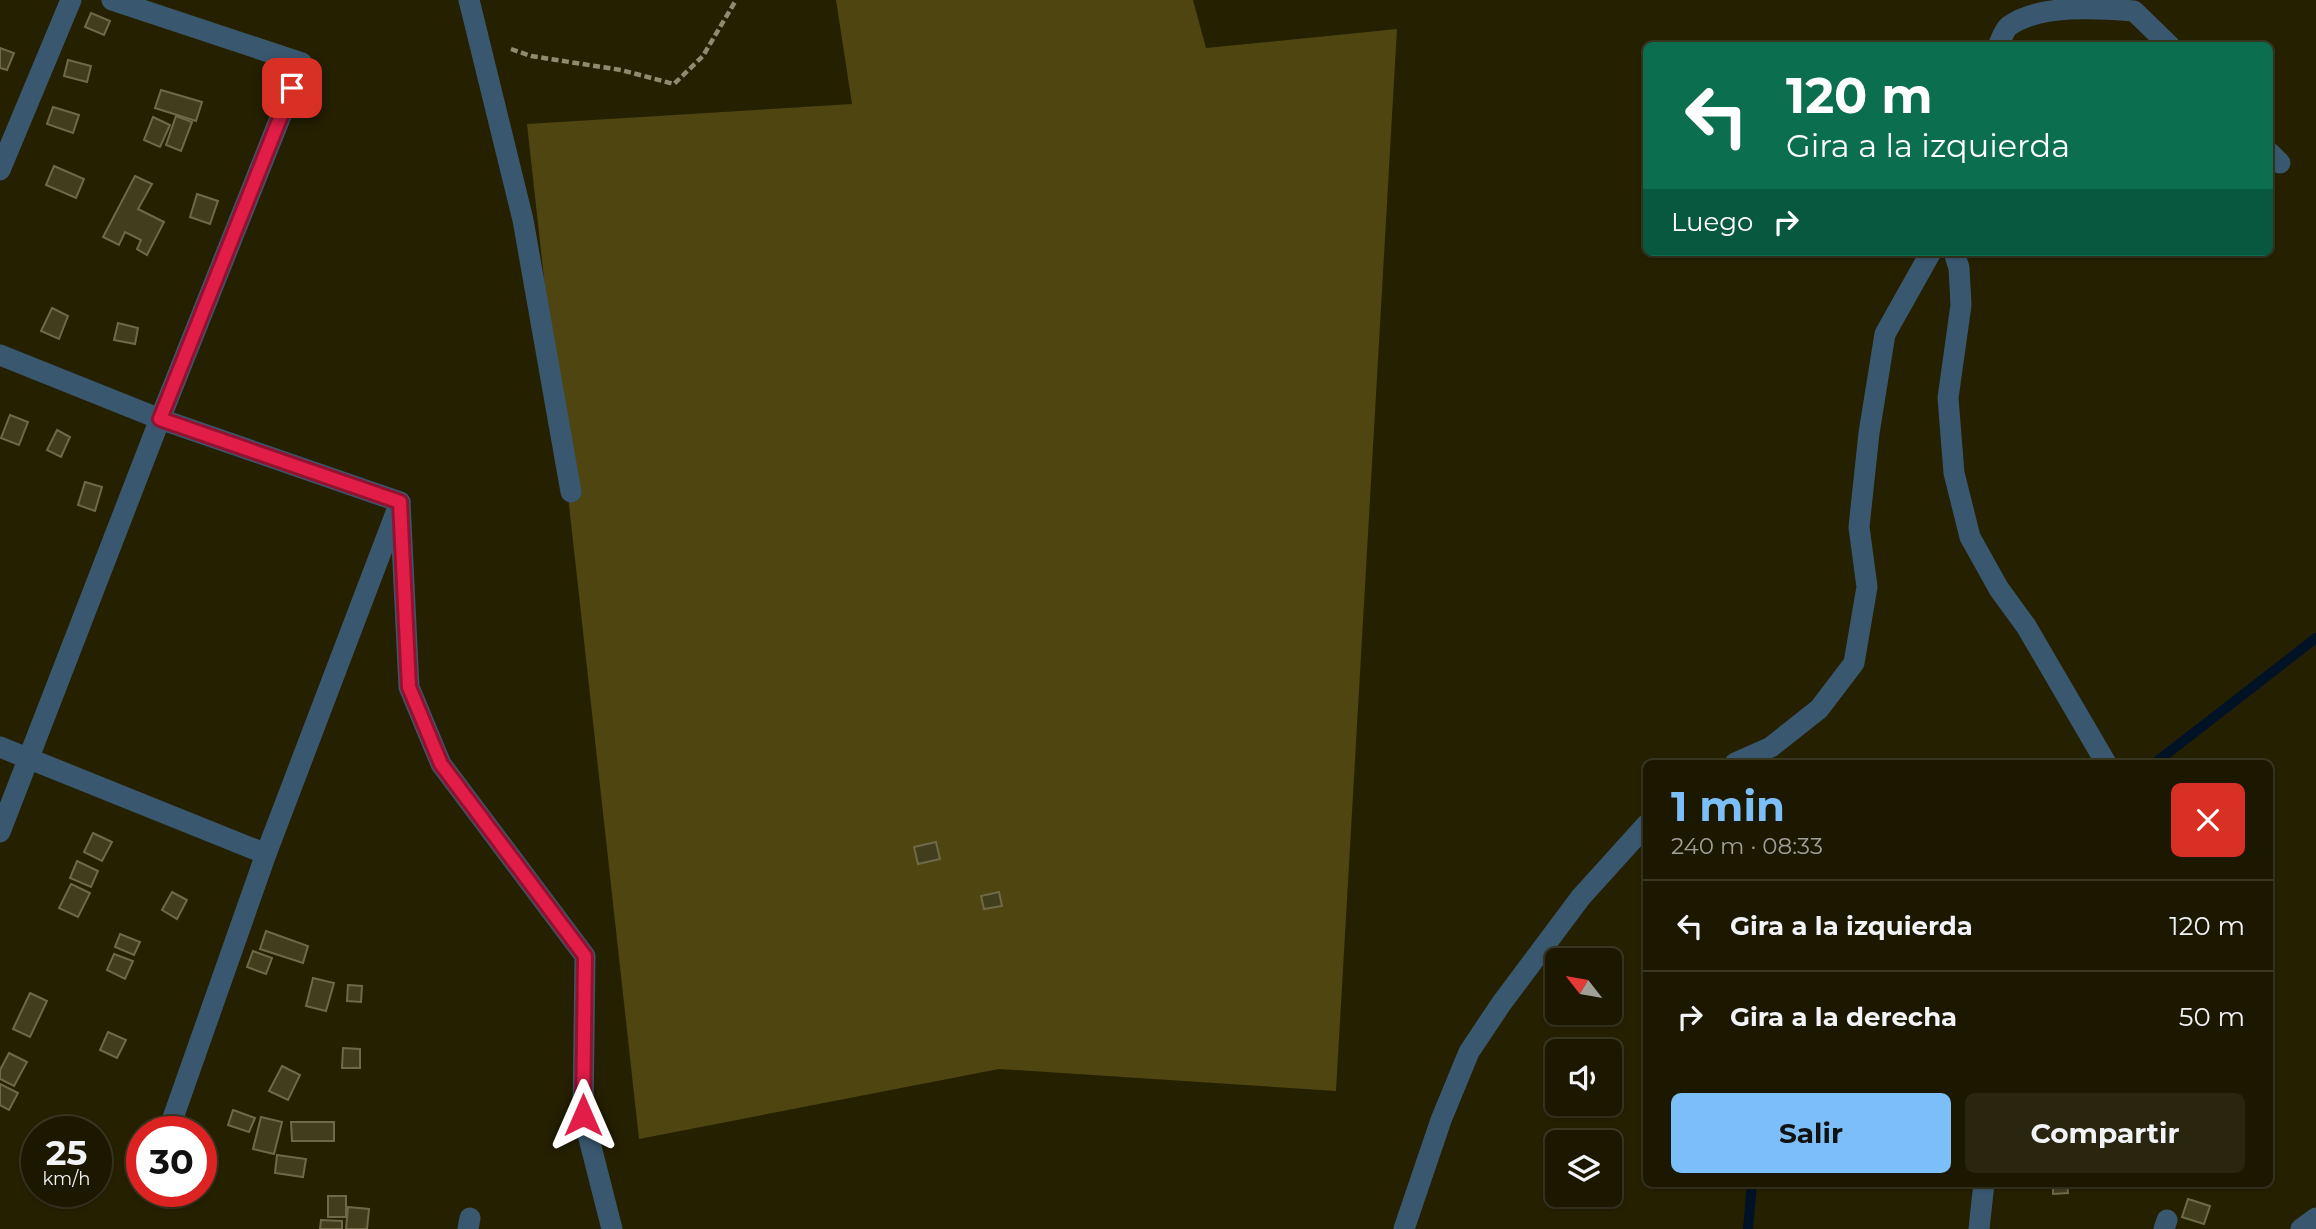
<!DOCTYPE html>
<html lang="es">
<head>
<meta charset="utf-8">
<style>
	:root { --surface:#1c1800; --page:#29250f; --text:#f1f3f6; --muted:#a0a099; --line:#3a3722; --accent:#7bbef8 }
	body { margin:0; font-family:Montserrat,sans-serif; background:var(--page); color:var(--text); height:100vh; display:flex; flex-direction:column; font-size:26px; white-space:nowrap }
	* { box-sizing:border-box; margin:0 }
	p { font-size:23px; color:var(--muted) }
	.icon { flex:none; width:38px; height:38px; fill:none; stroke:currentColor; stroke-width:2; stroke-linecap:round; stroke-linejoin:round }
	.map { position:relative; flex:1; overflow:hidden }
	.details { position:absolute; left:1643px; top:760px; width:630px; height:427px; display:flex; flex-direction:column; background:var(--surface); border-radius:10px; box-shadow:0 2px 5px #0004,0 0 0 2px var(--line) }
	.details>* { flex:none }
	.guide { position:absolute; left:1643px; top:42px; width:630px; height:214px; border-radius:10px; box-shadow:0 2px 5px #0004,0 0 0 2px var(--line); background:#0b6e4f; color:#fff; overflow:hidden }
	.needle { width:46px; rotate:301deg }
	.controls { position:absolute; left:1545px; top:948px; display:grid; gap:14px }
	.controls a { display:grid; place-items:center; width:77px; height:77px; border-radius:10px; background:var(--surface); box-shadow:0 2px 5px #0004,0 0 0 2px var(--line); font-size:35px }
	.speed { position:absolute; left:21px; top:1116px; display:flex; gap:14px; font-size:35px; font-weight:700; text-align:center }
	.speed>* { display:grid; place-content:center; width:91px; height:91px; border-radius:50%; background:var(--surface); box-shadow:0 2px 5px #0004,0 0 0 2px var(--line); line-height:1 }
	.speed small { font-size:18px; font-weight:400 }
	.speed .limit { border:10px solid #d22; background:#fff; color:#111 }
	.pin { position:absolute; display:grid; place-items:center; width:60px; height:60px; color:#fff; margin:-30px; border-radius:14px; box-shadow:0 4px 10px #0006 }
	.me { position:absolute; width:77px; margin:-38px; rotate:0deg; stroke-linejoin:round; filter:drop-shadow(0 0 5px #0008) }
	.turn { display:flex; align-items:center; gap:24px; height:147px; padding:0 28px; font-size:32px }
	.turn .icon { width:91px; height:91px; stroke-width:2.5 }
	.turn b { display:block; font-size:49px; line-height:60px }
	.then { display:flex; align-items:center; height:66px; padding:0 28px; background:#0003; gap:14px; font-size:26px }
	.round { display:grid; place-items:center; flex:none; width:74px; height:74px; border-radius:10px; background:var(--page) }
	.summary { display:flex; align-items:center; justify-content:space-between; height:119px; padding:0 28px }
	h1 { font-size:42px; font-weight:700; line-height:52px; color:var(--accent) }
	.action { display:flex; gap:14px; margin-top:auto; padding:14px 28px }
	.action a { flex:1; height:80px; border-radius:10px; background:var(--accent); color:#111; font-size:28px; font-weight:700; line-height:80px; text-align:center }
	.action a+a { background:var(--page); color:var(--text) }
	ul { padding:0; list-style:none }
	li { display:flex; align-items:center; gap:21px; height:91px; padding:0 28px; border-top:2px solid var(--line) }
	li div { flex:1 }
	li b { display:block; font-size:26px }
	li em { font-style:normal }
	.map>svg:first-child { display:block }
	.green { fill:#4e4510 }
	.lines { fill:none; stroke-linecap:round; stroke-linejoin:round }
	.stream { stroke:#001225; stroke-width:10 }
	.building { fill:#423d1c; stroke:#6f6948; stroke-width:2 }
	.path { stroke:#8f8b72; stroke-width:4.5; stroke-dasharray:7 3.5; stroke-linecap:butt }
	.street { stroke:#3a5770; stroke-width:21 }
	.route-casing { stroke:#92132f; stroke-width:18 }
	.route { stroke:#e11d48; stroke-width:12 }
</style>
</head>
<body>
<div class="map">
<svg width="2316" height="1229" viewBox="0 0 2316 1229">
	<rect width="100%" height="100%" fill="#252000"/>
	<polygon class="green" points="836,0 1193,0 1206,48 1397,29 1336,1091 999,1069 639,1139 527,124 852,104"/>
	<g class="lines">
		<g class="stream">
			<polyline points="2155,763 2316,638"/>
			<polyline points="1748,1229 1752,1183"/>
		</g>
	</g>
	<g class="building">
		<polygon points="91,13 110,21 104,35 85,27"/>
		<polygon points="0,48 14,53 7,70 0,68"/>
		<polygon points="68,60 91,66 87,82 64,76"/>
		<polygon points="161,90 202,102 196,121 155,108"/>
		<polygon points="53,107 79,115 73,133 47,124"/>
		<polygon points="176,116 192,122 181,151 166,145"/>
		<polygon points="153,117 170,125 160,147 144,140"/>
		<polygon points="54,166 84,179 76,198 46,185"/>
		<polygon points="135,176 152,184 138,209 164,222 147,255 137,249 141,240 125,232 119,245 103,237"/>
		<polygon points="197,194 218,201 210,224 190,217"/>
		<polygon points="52,308 68,316 59,339 41,331"/>
		<polygon points="118,323 138,328 135,344 114,340"/>
		<polygon points="10,415 28,422 19,445 1,438"/>
		<polygon points="57,430 70,437 61,457 47,450"/>
		<polygon points="85,482 102,487 95,511 78,505"/>
		<polygon points="93,833 112,842 102,861 84,852"/>
		<polygon points="936,842 940,859 918,864 914,847"/>
		<polygon points="77,861 98,871 91,887 70,878"/>
		<polygon points="71,884 90,893 78,917 59,908"/>
		<polygon points="172,892 187,900 177,919 162,910"/>
		<polygon points="999,892 1002,906 984,909 981,896"/>
		<polygon points="266,931 308,946 303,963 260,949"/>
		<polygon points="120,934 140,942 134,955 115,947"/>
		<polygon points="253,951 272,958 266,974 247,967"/>
		<polygon points="114,954 133,961 125,979 107,970"/>
		<polygon points="313,978 334,983 326,1011 306,1006"/>
		<polygon points="348,985 362,986 361,1002 347,1001"/>
		<polygon points="30,993 47,1001 30,1037 13,1029"/>
		<polygon points="108,1032 126,1040 117,1058 100,1050"/>
		<polygon points="343,1048 360,1049 360,1068 342,1068"/>
		<polygon points="9,1053 27,1062 14,1086 0,1079 0,1070"/>
		<polygon points="282,1066 300,1075 288,1100 269,1091"/>
		<polygon points="0,1084 18,1093 9,1110 0,1105"/>
		<polygon points="233,1110 255,1118 249,1132 228,1125"/>
		<polygon points="261,1117 282,1122 274,1154 253,1149"/>
		<polygon points="291,1122 334,1122 334,1141 292,1141"/>
		<polygon points="277,1155 306,1159 303,1177 275,1173"/>
		<polygon points="2053,1183 2067,1183 2068,1193 2053,1194"/>
		<rect x="328" y="1196" width="18" height="21"/>
		<polygon points="2188,1199 2210,1206 2204,1224 2182,1217"/>
		<polygon points="348,1207 369,1209 367,1229 346,1229"/>
		<polygon points="321,1220 342,1221 342,1229 320,1229"/>
	</g>
	<g class="lines">
		<polyline class="path" points="511,49 531,56 621,70 674,84 703,56 736,0"/>
		<g class="street">
			<polyline points="469,0 523,220 571,492"/>
			<path d="M1998 46C2001 40 2004 30 2009 26 2039 4 2099 8 2134 11L2170 46"/>
			<polyline points="2270,153 2280,163"/>
			<polyline points="0,170 71,0"/>
			<polyline points="1954,252 1959,268 1961,305 1948,398 1954,473 1970,537 1999,589 2026,626 2106,763"/>
			<polyline points="0,355 160,419 400,502"/>
			<polyline points="400,502 409,687 441,764 585,956 583,1115 612,1229"/>
			<polyline points="0,747 266,854"/>
			<polyline points="1735,763 1771,747 1819,709 1854,663 1867,587 1859,527 1869,433 1885,334 1931,252"/>
			<polyline points="0,832 160,419 302,63 112,0"/>
			<polyline points="168,1132 266,854 397,510"/>
			<polyline points="468,1229 470,1218"/>
			<polyline points="1404,1229 1441,1120 1469,1052 1501,1004 1581,897 1647,824"/>
			<polyline points="1979,1229 1984,1183"/>
			<polyline points="2164,1229 2167,1220"/>
			<polyline points="2301,1229 2316,1218"/>
		</g>
	</g>
	<g class="lines">
		<defs>
			<polyline id="route" points="292,88 160,419 400,502 409,687 441,764 585,956 583,1115"/>
		</defs>
		<use href="#route" class="route-casing"/>
		<use href="#route" class="route"/>
	</g>
</svg>
<div class="controls">
<a><svg class="needle" viewBox="-14 -14 28 28"><path d="M0-13l5 13h-10z" fill="#e53935"/><path d="M0 13l5-13h-10z" fill="#a0a099"/></svg></a>
<a><svg class="icon" aria-label="sound" viewBox="0 0 24 24"><path d="M4 9h4l5-4v14l-5-4H4zM17 9q2 3 0 6"/></svg></a>
<a><svg class="icon" aria-label="layers" viewBox="0 0 24 24"><path d="M12 4l9 5-9 5-9-5zM3 14l9 5 9-5"/></svg></a>
</div>
<div class="speed"><div>25<small>km/h</small></div><div class="limit">30</div></div>
<div class="pin" style="left:292px;top:88px;background:#d93025"><svg class="icon" aria-label="arrive" viewBox="0 0 24 24"><path d="M6 21V4h12l-3 4 3 4H6"/></svg></div>
<svg class="me" style="left:583px;top:1115px" viewBox="-20 -20 40 40"><path d="M0-17L14 15 0 8-14 15z" fill="#e11d48" stroke="#fff" stroke-width="4"/></svg>
<div class="guide">
<div class="turn"><svg class="icon" aria-label="left" viewBox="0 0 24 24"><path d="M17 20v-9H6M10 6l-5 5 5 5"/></svg><div><b>120 m</b>Gira a la izquierda</div></div>
<div class="then">Luego<svg class="icon" aria-label="right" viewBox="0 0 24 24"><path d="M7 20v-9h11M14 6l5 5-5 5"/></svg></div>
</div>
<section class="details">
<div class="summary"><div><h1>1 min</h1><p>240 m · 08:33</p></div><a class="round" style="background:#d93025;color:#fff"><svg class="icon" aria-label="close" viewBox="0 0 24 24"><path d="M6 6l12 12M18 6L6 18"/></svg></a></div>
<ul>
<li><svg class="icon" aria-label="left" viewBox="0 0 24 24"><path d="M17 20v-9H6M10 6l-5 5 5 5"/></svg><div><b>Gira a la izquierda</b></div><em>120 m</em></li>
<li><svg class="icon" aria-label="right" viewBox="0 0 24 24"><path d="M7 20v-9h11M14 6l5 5-5 5"/></svg><div><b>Gira a la derecha</b></div><em>50 m</em></li>
</ul>
<div class="action"><a>Salir</a><a>Compartir</a></div>
</section>
</div>
</body>
</html>
